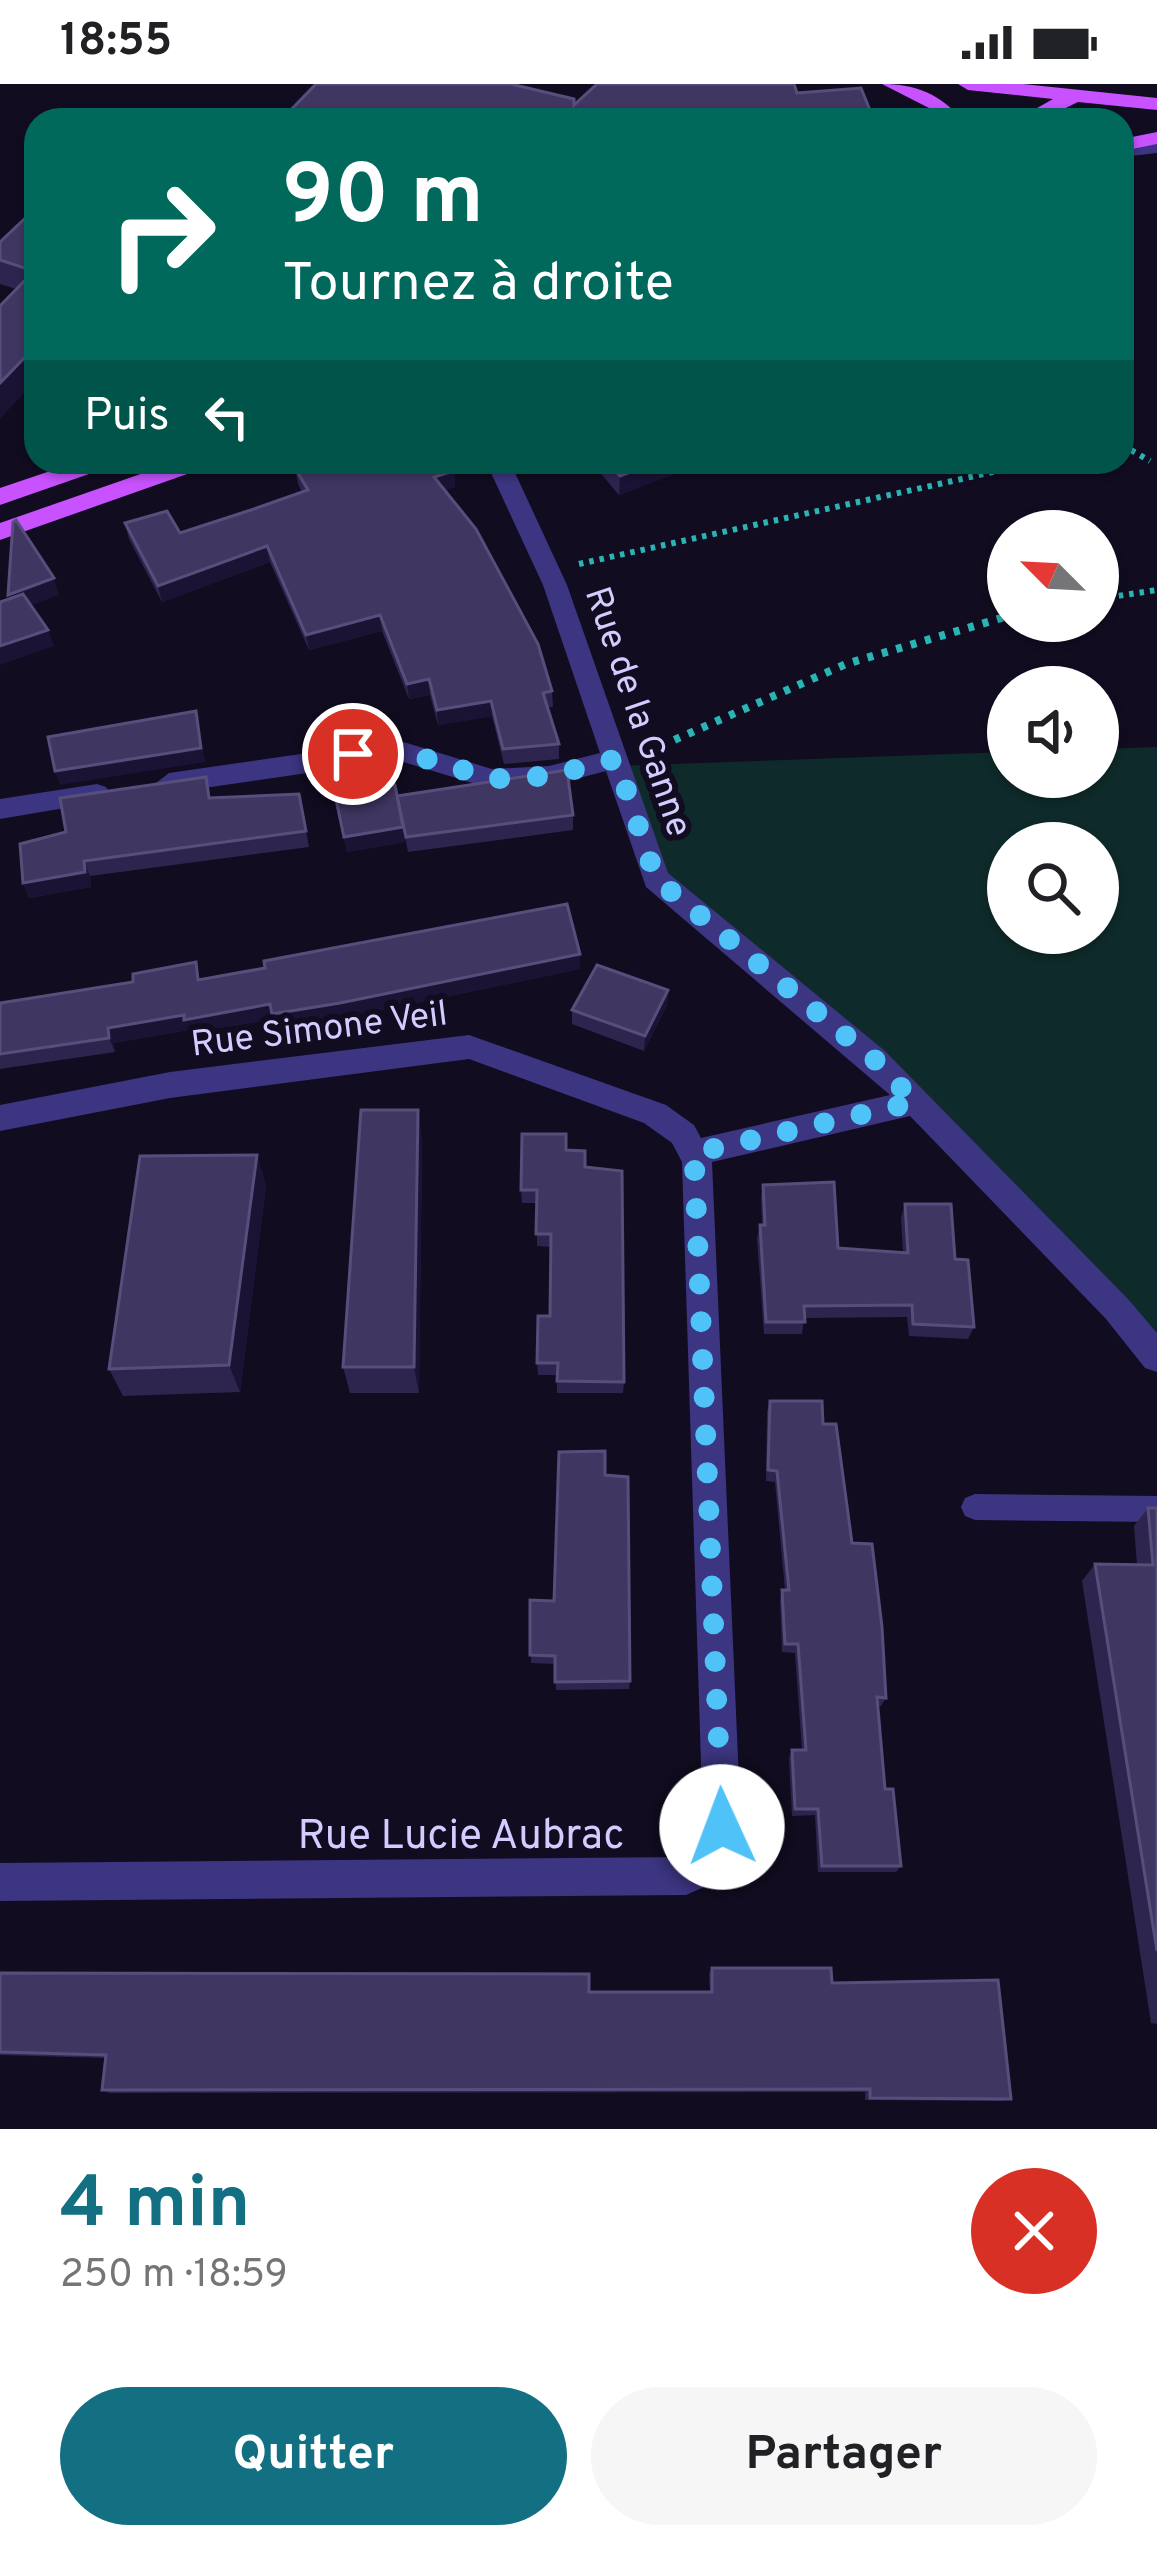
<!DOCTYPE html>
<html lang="fr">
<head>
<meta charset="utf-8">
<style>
	:root { --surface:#fff; --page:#f6f6f6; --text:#202124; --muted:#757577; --accent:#127082 }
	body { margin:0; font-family:Overpass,sans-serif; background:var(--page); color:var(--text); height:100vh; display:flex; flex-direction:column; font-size:45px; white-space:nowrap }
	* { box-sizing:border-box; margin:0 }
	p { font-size:39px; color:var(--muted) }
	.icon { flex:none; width:66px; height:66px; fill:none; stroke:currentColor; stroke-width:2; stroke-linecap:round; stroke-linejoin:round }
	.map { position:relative; height:2045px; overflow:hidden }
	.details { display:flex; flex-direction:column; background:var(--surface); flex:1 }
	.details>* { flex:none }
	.hud { position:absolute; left:24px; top:24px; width:1110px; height:366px; border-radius:36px; box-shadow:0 3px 9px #0004; background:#00695c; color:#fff; overflow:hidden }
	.needle { width:78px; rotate:294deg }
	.controls { position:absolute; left:987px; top:426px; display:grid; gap:24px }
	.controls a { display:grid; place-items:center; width:132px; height:132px; border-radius:50%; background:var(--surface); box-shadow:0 3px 9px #0004; font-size:60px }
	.pin { position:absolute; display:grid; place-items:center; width:102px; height:102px; color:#fff; margin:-51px; border:6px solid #fff; border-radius:50%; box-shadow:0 3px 12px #0007 }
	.me { position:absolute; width:132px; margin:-66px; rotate:358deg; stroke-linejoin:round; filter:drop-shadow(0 0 9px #0008) }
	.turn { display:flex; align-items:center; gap:42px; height:252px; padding:0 60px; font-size:54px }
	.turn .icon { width:156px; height:156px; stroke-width:2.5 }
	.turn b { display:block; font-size:84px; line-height:102px }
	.then { display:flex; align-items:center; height:114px; padding:0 60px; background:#0003; gap:24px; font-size:45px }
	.round { display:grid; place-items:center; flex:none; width:126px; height:126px; border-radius:63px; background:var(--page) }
	.headline { display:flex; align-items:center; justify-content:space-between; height:204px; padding:0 60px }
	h1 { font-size:72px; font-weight:700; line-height:90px; color:var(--accent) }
	.cta { display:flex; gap:24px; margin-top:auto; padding:24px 60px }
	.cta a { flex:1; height:138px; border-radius:72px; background:var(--accent); color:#fff; font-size:48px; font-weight:700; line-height:138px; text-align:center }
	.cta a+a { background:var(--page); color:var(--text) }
	.status { display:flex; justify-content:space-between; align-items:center; height:84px; padding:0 60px; background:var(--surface); direction:ltr }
	.status svg { height:33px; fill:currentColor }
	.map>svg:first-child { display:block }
	.green { fill:#0f2a2a; fill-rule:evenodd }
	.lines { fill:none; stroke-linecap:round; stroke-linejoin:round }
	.path-far1 { stroke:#2ab5b4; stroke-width:6; stroke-dasharray:4.5 6; stroke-linecap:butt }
	.path { stroke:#2ab5b4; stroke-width:8; stroke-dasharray:6 9; stroke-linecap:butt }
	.lane { fill:#3c3581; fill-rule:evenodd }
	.street { fill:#3c3581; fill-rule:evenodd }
	.primary { fill:#c852ff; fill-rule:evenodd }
	.wall { fill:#2e254f }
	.shaded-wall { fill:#1b1334 }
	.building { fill:#403662; stroke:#574e7b; stroke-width:3 }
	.route { stroke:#4fc3f7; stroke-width:21; stroke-dasharray:0 37.8 }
	.labels { text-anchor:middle; stroke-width:12; stroke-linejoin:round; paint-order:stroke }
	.street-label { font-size:36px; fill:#d4cbff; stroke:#110c20 }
	.near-street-label { font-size:42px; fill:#d4cbff; stroke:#110c20 }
</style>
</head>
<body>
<div class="status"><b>18:55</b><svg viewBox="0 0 49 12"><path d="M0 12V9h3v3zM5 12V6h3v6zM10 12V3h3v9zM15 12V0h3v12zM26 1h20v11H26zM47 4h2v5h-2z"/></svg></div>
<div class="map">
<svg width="1157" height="2045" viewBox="0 0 1157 2045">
	<rect width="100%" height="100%" fill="#110c20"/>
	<path class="green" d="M1157 663V1273L875 976 656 795 618 682 1008 668V693H1098V665ZM1008 759H1098V849H1008Z"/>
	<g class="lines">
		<g class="path-far1">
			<polyline points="1122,361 1150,377"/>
			<polyline points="579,480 1038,378"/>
			<polyline points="1098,515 1157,506"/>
		</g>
		<polyline class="path" points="647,668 846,580 1008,532"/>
		<g class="lane">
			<polygon points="1157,59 1157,69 1122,73 1122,63"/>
			<polygon points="975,1410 1157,1412 1157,1438 975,1436 965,1432 961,1423 965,1414"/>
		</g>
		<g class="street">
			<polygon points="486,378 510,378 567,501 668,789 885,967 1128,1215 1157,1249 1157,1288 1145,1284 1106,1235 910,1032 712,1078 741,1743 718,1797 686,1811 0,1817 0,1779 686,1773 692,1771 703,1743 682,1078 672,1059 644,1039 469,975 170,1014 0,1047 0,1021 170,988 469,951 666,1021 694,1041 701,1054 890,1011 646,803 606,687 549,702 492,705 397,676 169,709 160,706 156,699 169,689 397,656 492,685 549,682 600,669 543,501"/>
			<polygon points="97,700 106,703 110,710 106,717 0,735 0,715"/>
		</g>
		<g class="primary">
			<path d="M882 0C915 0 941 10 962 36H941L929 24Z"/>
			<polygon points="958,0 1023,0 1157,14 1157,26 1078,18 1041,36 1016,36 1053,15 968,6"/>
			<polygon points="1157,48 1157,60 1122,67 1122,55"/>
			<polygon points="77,378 113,378 109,383 0,421 0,404"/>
			<polygon points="175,378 211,378 207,383 0,456 0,439"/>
		</g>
	</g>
	<g class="wall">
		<polygon points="797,9 874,36 281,36 574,20"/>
		<polygon points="36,124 36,296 0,334 16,205 0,200 0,158"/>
		<polygon points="591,378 705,378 619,411"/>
		<polygon points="295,384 454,387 455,403 445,406 552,607 553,623 548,623 559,660 559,675 504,680 492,632 438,641 430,611 409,615 382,547 309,566 270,478 162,518 129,455 125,439 180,449 251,426 302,408 298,400"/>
		<polygon points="299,710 309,763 90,792 91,803 29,814 23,799 211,714"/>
		<polygon points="335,711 573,731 573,746 408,768 404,747 405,758 347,768"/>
		<polygon points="580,885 343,934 276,945 273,935 189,950 188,946 113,959 115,968 0,985 0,919 201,896"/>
		<polygon points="668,906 667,921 644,967 572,940 572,926"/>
		<polygon points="418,1026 422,1058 419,1309 350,1309 343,1283"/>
		<polygon points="566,1066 585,1083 624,1298 623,1309 557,1309 557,1291 538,1291 537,1279 550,1232 551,1163 537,1162 537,1119 522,1119 521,1106"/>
		<polygon points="257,1071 266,1102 240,1308 123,1312 109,1285"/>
		<polygon points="763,1101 838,1164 903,1169 901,1133 905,1120 955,1175 974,1243 968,1255 909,1252 907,1233 804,1234 802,1250 764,1250 757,1154 760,1141 762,1141 761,1114"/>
		<polygon points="770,1317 823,1340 852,1459 886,1614 881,1622 878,1621 885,1705 901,1782 896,1788 818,1788 815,1731 792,1732 789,1674 792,1666 802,1666 795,1569 782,1568 780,1516 782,1506 785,1506 775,1398 766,1397 767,1328"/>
		<polygon points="605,1391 630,1597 629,1605 556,1606 555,1580 531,1579 530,1516 554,1517"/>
		<polygon points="1148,1424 1157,1424 1157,1940 1151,1939 1082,1497 1095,1480 1137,1481 1134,1442"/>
		<polygon points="712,1884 832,1899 1011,2015 1004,2017 865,2016 865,2008 110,2009 102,2006 106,1974 0,1971 0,1889 589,1908 710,1908 709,1889"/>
	</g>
	<g class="shaded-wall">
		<polygon points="36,262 36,296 0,334 0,299"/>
		<polygon points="657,378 705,378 619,411 620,392"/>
		<polygon points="454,387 455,403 436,409 434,393"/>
		<polygon points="267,462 270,478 162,518 158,502"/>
		<polygon points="54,494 59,511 14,528 8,511"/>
		<polygon points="380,531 382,547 309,566 306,551"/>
		<polygon points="48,546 54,562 0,581 0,562"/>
		<polygon points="429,595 430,611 409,615 407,600"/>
		<polygon points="491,617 492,632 438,641 437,626"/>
		<polygon points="196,627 205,678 60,701 55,687"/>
		<polygon points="403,743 405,758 347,768 344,753"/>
		<polygon points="84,777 90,792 91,803 29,814 23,799"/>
		<polygon points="580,870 580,885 343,934 276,945 273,935 189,950 188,946 113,959 115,968 109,954 108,944"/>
		<polygon points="668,906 667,921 644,967 645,952"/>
		<polygon points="418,1026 422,1058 419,1309 414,1283"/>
		<polygon points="257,1071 266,1102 240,1308 229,1281"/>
	</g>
	<g class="building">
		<polygon points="316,0 511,0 574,15 574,21 597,0 794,0 797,9 861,4 874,36 574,36 572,28 494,28 495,36 281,36"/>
		<polygon points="235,29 261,36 228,36"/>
		<polygon points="36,124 36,262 0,299 0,222 34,187 0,176 0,158"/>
		<polygon points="313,378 448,378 454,387 434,393 476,445 538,560 552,607 543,609 559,660 503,665 491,617 437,626 429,595 407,600 380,531 306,551 267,462 158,502 125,439 167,427 180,449 251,426 308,406 295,384"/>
		<polygon points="607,378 657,378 620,392"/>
		<polygon points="16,436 54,494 8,511 13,438"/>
		<polygon points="23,510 48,546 0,562 0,518"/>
		<polygon points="196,627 201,664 55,687 48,653"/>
		<polygon points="567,686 573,731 406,753 397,712"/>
		<polygon points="206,693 209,714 299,710 306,747 84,777 85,788 23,799 20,760 66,748 60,714"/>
		<polygon points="395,701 403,743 344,753 335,711"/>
		<polygon points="567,820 580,870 340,919 272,930 270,920 184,936 184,931 108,944 109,954 0,970 0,919 133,898 133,890 196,878 198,896 265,884 264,877"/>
		<polygon points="597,881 668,906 645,952 572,926"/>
		<polygon points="361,1026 418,1026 414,1283 343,1283"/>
		<polygon points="522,1050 566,1050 566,1066 585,1067 585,1083 622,1087 624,1298 557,1297 558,1279 537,1279 538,1232 550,1232 551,1150 536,1150 537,1106 521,1106"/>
		<polygon points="257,1071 229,1281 109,1285 140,1072"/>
		<polygon points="834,1098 838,1164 908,1169 905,1120 951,1120 955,1175 968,1176 974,1243 913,1240 912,1221 804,1222 805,1238 766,1238 760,1141 765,1141 763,1101"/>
		<polygon points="770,1317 822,1317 823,1340 836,1340 852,1459 872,1460 882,1543 886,1614 877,1613 885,1705 893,1705 901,1782 822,1782 818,1725 795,1725 792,1666 806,1666 798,1560 785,1560 782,1506 789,1506 777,1387 768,1386"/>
		<polygon points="605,1367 605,1391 628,1393 630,1597 555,1598 555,1572 530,1571 530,1516 554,1517 559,1368"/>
		<polygon points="1148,1424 1157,1424 1157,1867 1095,1480 1153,1481"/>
		<polygon points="712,1884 831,1884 832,1899 998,1896 1011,2015 870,2014 870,2005 102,2006 106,1971 0,1968 0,1889 589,1890 589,1908 712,1908"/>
	</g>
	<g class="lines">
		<polyline class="route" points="353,670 398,666 492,695 549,692 616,675 656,795 875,976 915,1018 694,1069 722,1743"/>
	</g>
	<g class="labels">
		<g class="street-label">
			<text transform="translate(640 627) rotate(71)" y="13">Rue de la Ganne</text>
			<text transform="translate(319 943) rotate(-7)" y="13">Rue Simone Veil</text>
		</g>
		<g class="near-street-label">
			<text x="461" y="1764">Rue Lucie Aubrac</text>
		</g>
	</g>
</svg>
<div class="controls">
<a><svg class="needle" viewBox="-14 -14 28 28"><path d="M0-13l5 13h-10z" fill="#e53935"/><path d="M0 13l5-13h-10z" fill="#757577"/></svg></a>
<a><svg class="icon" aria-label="sound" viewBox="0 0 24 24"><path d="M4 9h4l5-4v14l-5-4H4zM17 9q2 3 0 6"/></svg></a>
<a><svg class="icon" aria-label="search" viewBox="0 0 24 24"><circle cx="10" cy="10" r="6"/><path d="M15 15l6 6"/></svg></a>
</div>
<div class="pin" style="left:353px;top:670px;background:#d93025"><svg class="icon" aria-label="arrive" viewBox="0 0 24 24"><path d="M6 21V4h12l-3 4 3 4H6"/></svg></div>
<svg class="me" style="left:722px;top:1743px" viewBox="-20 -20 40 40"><circle r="19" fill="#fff"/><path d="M0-13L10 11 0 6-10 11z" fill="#4fc3f7"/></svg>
<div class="hud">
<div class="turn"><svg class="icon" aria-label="right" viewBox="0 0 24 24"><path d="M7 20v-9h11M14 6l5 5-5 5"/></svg><div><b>90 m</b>Tournez à droite</div></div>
<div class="then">Puis<svg class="icon" aria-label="left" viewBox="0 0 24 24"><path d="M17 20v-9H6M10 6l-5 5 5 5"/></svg></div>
</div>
</div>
<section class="details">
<div class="headline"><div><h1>4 min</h1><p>250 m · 18:59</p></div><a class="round" style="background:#d93025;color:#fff"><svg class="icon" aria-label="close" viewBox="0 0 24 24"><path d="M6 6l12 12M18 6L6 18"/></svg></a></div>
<div class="cta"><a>Quitter</a><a>Partager</a></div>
</section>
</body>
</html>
